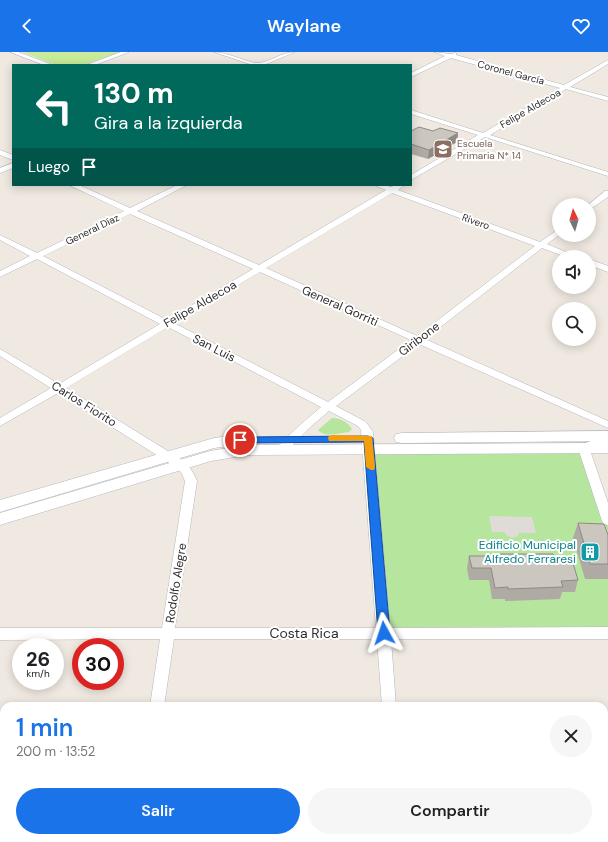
<!DOCTYPE html>
<html lang="es">
<head>
<meta charset="utf-8">
<style>
	:root { --surface:#fff; --page:#f6f6f6; --text:#202124; --muted:#757577; --accent:#1a73e8 }
	body { margin:0; font-family:"DM Sans",sans-serif; background:var(--page); color:var(--text); height:100vh; display:flex; flex-direction:column; font-size:15px; white-space:nowrap }
	* { box-sizing:border-box; margin:0 }
	p { font-size:13px; color:var(--muted) }
	.icon { flex:none; width:22px; height:22px; fill:none; stroke:currentColor; stroke-width:2; stroke-linecap:round; stroke-linejoin:round }
	.map { position:relative; flex:1; overflow:hidden }
	.details { position:absolute; left:0px; top:650px; width:608px; height:140px; display:flex; flex-direction:column; background:var(--surface); border-radius:12px 12px 0 0; box-shadow:0 2px 10px #0003 }
	.details>* { flex:none }
	.guide { position:absolute; left:12px; top:12px; width:400px; height:122px; border-radius:0px; box-shadow:0 2px 10px #0003; background:#00695c; color:#fff; overflow:hidden }
	.needle { width:26px; rotate:355deg }
	.buttons { position:absolute; left:552px; top:146px; display:grid; gap:8px }
	.buttons a { display:grid; place-items:center; width:44px; height:44px; border-radius:50%; background:var(--surface); box-shadow:0 2px 10px #0003; font-size:20px }
	.speed { position:absolute; left:12px; top:586px; display:flex; gap:8px; font-size:20px; font-weight:700; text-align:center }
	.speed>* { display:grid; place-content:center; width:52px; height:52px; border-radius:50%; background:var(--surface); box-shadow:0 2px 10px #0003; line-height:1 }
	.speed small { font-size:10px; font-weight:400 }
	.speed .limit { border:6px solid #d22; background:#fff; color:#111 }
	.pin { position:absolute; display:grid; place-items:center; width:34px; height:34px; color:#fff; margin:-17px; border:2px solid #fff; border-radius:50%; box-shadow:0 1px 4px #0007 }
	.me { position:absolute; width:44px; margin:-22px; rotate:355deg; stroke-linejoin:round; filter:drop-shadow(0 0 3px #0008) }
	.turn { display:flex; align-items:center; gap:14px; height:84px; padding:0 16px; font-size:18px }
	.turn .icon { width:52px; height:52px; stroke-width:2.5 }
	.turn b { display:block; font-size:28px; line-height:34px }
	.then { display:flex; align-items:center; height:38px; padding:0 16px; background:#0003; gap:8px; font-size:15px }
	.round { display:grid; place-items:center; flex:none; width:42px; height:42px; border-radius:21px; background:var(--page) }
	.summary { display:flex; align-items:center; justify-content:space-between; height:68px; padding:0 16px }
	h1 { font-size:24px; font-weight:600; line-height:30px; color:var(--accent) }
	.cta { display:flex; gap:8px; margin-top:auto; padding:8px 16px }
	.cta a { flex:1; height:46px; border-radius:24px; background:var(--accent); color:#fff; font-size:16px; font-weight:600; line-height:46px; text-align:center }
	.cta a+a { background:var(--page); color:var(--text) }
	header { display:flex; justify-content:space-between; align-items:center; height:52px; padding:0 16px; background:var(--accent); color:#fff; font-size:18px; font-weight:600 }
	.map>svg:first-child { display:block }
	.green { fill:#b6e59e }
	.pitch { fill:#c9ec9a }
	.plaza { fill:#dfdcd8 }
	.lines { fill:none; stroke-linecap:round; stroke-linejoin:round }
	.minor-casing { stroke:#b4b7c1; stroke-width:1 }
	.secondary-casing { stroke:#b4b7c1; stroke-width:1 }
	.minor { fill:#fff; fill-rule:evenodd }
	.secondary { fill:#fff; fill-rule:evenodd }
	.wall { fill:#afaba4 }
	.shaded-wall { fill:#8e8b86 }
	.building { fill:#cbc7bf; stroke:#8e8b86 }
	.route { fill:#1a73e8; stroke:#114b97 }
	.slow { fill:#f59e0b }
	.labels { text-anchor:middle; stroke-width:4; stroke-linejoin:round; paint-order:stroke }
	.far-street-label { font-size:10px; fill:#2e2e2e; stroke:#fff }
	.far-education-label { font-size:10px; fill:#785e54; stroke:#fff; text-anchor:start }
	.street-label { font-size:12px; fill:#2e2e2e; stroke:#fff }
	.culture-label { font-size:12px; fill:#0d838f; stroke:#fff; text-anchor:end }
	.near-street-label { font-size:14px; fill:#2e2e2e; stroke:#fff }
</style>
</head>
<body>
<header><svg class="icon" aria-label="back" viewBox="0 0 24 24"><path d="M15 5l-7 7 7 7"/></svg>Waylane<svg class="icon" aria-label="heart" viewBox="0 0 24 24"><path d="M12 20l-8-8c-3-5 5-10 8-4 3-6 11-1 8 4z"/></svg></header>
<div class="map">
<svg width="608" height="790" viewBox="0 0 608 790">
	<rect width="100%" height="100%" fill="#efe9e1"/>
	<g class="green">
		<path d="M332 366C340 366 348 370 352 377L349 380C339 381 325 386 318 378Z"/>
		<polygon points="584,396 608,469 608,581 384,581 369,397"/>
	</g>
	<polygon class="pitch" points="22,0 120,0 83,13 56,13"/>
	<polygon class="plaza" points="489,464 532,465 536,481 519,481 518,484 512,486 506,483 505,480 492,480"/>
	<g class="lines">
		<defs>
			<g id="minor">
				<polygon points="10,0 18,0 53,13 44,13"/>
				<polygon points="121,0 129,0 95,13 86,13"/>
				<path d="M214 0C228 0 250 12 259 11 272 9 282 0 295 0L264 13H253Z"/>
				<polygon points="434,0 450,2 456,1 456,3 564,33 608,8 608,12 570,35 608,45 608,49 566,37 490,83 608,120 608,124 485,85 411,128 411,123 478,83 411,62 411,58 483,81 560,36 451,6 411,25 411,21 445,4"/>
				<polygon points="0,98 13,103 13,108 0,103"/>
				<polygon points="13,111 13,116 0,121 0,116"/>
				<path d="M69 133H79L130 156 177 133H187L137 159 259 213 386 138 374 133H385L391 135 395 133H404L398 138 540 190 559 177V183L547 192 578 205H566L542 196 425 287 608 369V376L419 292 336 354 366 370 373 380 390 576 608 575V587H391L396 654H382L377 587H174L164 654H150L160 587 0 588V576H162L185 429 181 420 171 412 58 341 0 374V366L51 336 0 304V297L59 332 160 272 37 207 0 225V219L30 204 0 188V183L37 201 124 159ZM392 141 535 194 417 284 266 216ZM130 162 253 217 167 268 43 204ZM260 220 411 288 328 350 174 271ZM168 275 321 355 300 373 278 394 276 397 278 400H286L308 377 329 359 358 374 361 378 376 576H175L197 429C193 419 188 412 179 406L66 336Z"/>
				<polygon points="605,139 608,139 608,145 589,158 588,153"/>
				<polygon points="589,207 608,214 608,220 589,213"/>
				<polygon points="608,383 608,391 590,398 608,451 608,473 604,472 602,469 578,396 580,393"/>
				<polygon points="129,786 145,786 144,790 128,790"/>
				<rect x="390" y="786" width="16" height="4"/>
			</g>
			<g id="secondary">
				<polygon points="608,379 608,389 402,391 396,390 394,386 396,382 402,381"/>
				<polygon points="237,383 243,384 245,388 243,392 214,396 0,460 0,448 214,386"/>
				<polygon points="608,391 608,401 247,403 211,409 0,473 0,461 210,399 247,393"/>
			</g>
		</defs>
		<use href="#minor" class="minor-casing"/>
		<use href="#secondary" class="secondary-casing"/>
		<use href="#minor" class="minor"/>
		<use href="#secondary" class="secondary"/>
	</g>
	<g class="wall">
		<polygon points="411,79 433,79 458,81 457,90 428,107 411,102"/>
		<polygon points="578,471 608,483 608,527 585,527 573,486"/>
		<polygon points="488,502 555,508 578,528 575,540 562,540 560,547 505,549 505,547 492,547 489,528 469,528 467,516 469,504 487,504"/>
	</g>
	<polygon class="shaded-wall" points="458,81 457,90 428,107 429,98"/>
	<g class="building">
		<polygon points="419,75 433,79 440,76 458,81 429,98 411,92 411,79"/>
		<polygon points="578,471 604,472 608,483 608,512 590,512"/>
		<polygon points="488,502 553,502 555,508 572,508 578,528 561,529 563,535 508,537 508,535 495,536 491,516 472,516 469,504 488,504"/>
	</g>
	<polygon class="route" points="368,384 373,386 390,581 388,584 384,586 380,584 378,581 364,390 240,391 235,388 240,385"/>
	<polygon class="slow" points="333,383 372,384 375,415 374,418 371,418 366,415 364,389 329,389 328,386 329,384"/>
	<defs>
		<symbol id="school-square" viewBox="-11 -11 22 22"><rect x="-9" y="-9" width="18" height="18" rx="4" fill="#8d6e63" stroke="#fff"/><path d="M0-5L7-2L0 1L-7-2ZM-4 1L0 2.5L4 1V4Q0 6-4 4Z" fill="#fff"/></symbol>
		<symbol id="building-square" viewBox="-11 -11 22 22"><rect x="-9" y="-9" width="18" height="18" rx="4" fill="#0f9aa8" stroke="#fff"/><path d="M-4-6H4V6H1V3H-1V6H-4ZM-2.5-4.3h1.7v1.8h-1.7ZM.8-4.3h1.7v1.8H.8ZM-2.5-1h1.7V.8h-1.7ZM.8-1h1.7V.8H.8Z" fill="#fff"/></symbol>
	</defs>
	<g fill-rule="evenodd">
		<use href="#school-square" x="432" y="86" width="22" height="22"/>
		<use href="#building-square" x="579" y="489" width="22" height="22"/>
	</g>
	<g class="labels">
		<g class="far-street-label">
			<text transform="translate(511 20) rotate(15)" y="4">Coronel García</text>
			<text transform="translate(530 56) rotate(-30)" y="4">Felipe Aldecoa</text>
			<text transform="translate(476 169) rotate(20)" y="4">Rivero</text>
			<text transform="translate(92 177) rotate(-26)" y="4">General Díaz</text>
		</g>
		<g class="far-education-label">
			<text x="457" y="95">Escuela<tspan x="457" dy="12">Primaria N* 14</tspan></text>
		</g>
		<g class="street-label">
			<text transform="translate(200 252) rotate(-30)" y="4">Felipe Aldecoa</text>
			<text transform="translate(340 254) rotate(24)" y="4">General Gorriti</text>
			<text transform="translate(419 287) rotate(-37)" y="4">Giribone</text>
			<text transform="translate(214 296) rotate(27)" y="4">San Luis</text>
			<text transform="translate(84 352) rotate(32)" y="4">Carlos Fiorito</text>
			<text transform="translate(176 531) rotate(-81)" y="4">Rodolfo Alegre</text>
		</g>
		<g class="culture-label">
			<text x="576" y="497">Edificio Municipal<tspan x="576" dy="14">Alfredo Ferraresi</tspan></text>
		</g>
		<g class="near-street-label">
			<text x="304" y="586">Costa Rica</text>
		</g>
	</g>
</svg>
<div class="buttons">
<a><svg class="needle" viewBox="-14 -14 28 28"><path d="M0-13l5 13h-10z" fill="#e53935"/><path d="M0 13l5-13h-10z" fill="#757577"/></svg></a>
<a><svg class="icon" aria-label="sound" viewBox="0 0 24 24"><path d="M4 9h4l5-4v14l-5-4H4zM17 9q2 3 0 6"/></svg></a>
<a><svg class="icon" aria-label="search" viewBox="0 0 24 24"><circle cx="10" cy="10" r="6"/><path d="M15 15l6 6"/></svg></a>
</div>
<div class="speed"><div>26<small>km/h</small></div><div class="limit">30</div></div>
<div class="pin" style="left:240px;top:388px;background:#d93025"><svg class="icon" aria-label="arrive" viewBox="0 0 24 24"><path d="M6 21V4h12l-3 4 3 4H6"/></svg></div>
<svg class="me" style="left:384px;top:581px" viewBox="-20 -20 40 40"><path d="M0-17L14 15 0 8-14 15z" fill="#1a73e8" stroke="#fff" stroke-width="4"/></svg>
<div class="guide">
<div class="turn"><svg class="icon" aria-label="left" viewBox="0 0 24 24"><path d="M17 20v-9H6M10 6l-5 5 5 5"/></svg><div><b>130 m</b>Gira a la izquierda</div></div>
<div class="then">Luego<svg class="icon" aria-label="arrive" viewBox="0 0 24 24"><path d="M6 21V4h12l-3 4 3 4H6"/></svg></div>
</div>
<section class="details">
<div class="summary"><div><h1>1 min</h1><p>200 m · 13:52</p></div><a class="round"><svg class="icon" aria-label="close" viewBox="0 0 24 24"><path d="M6 6l12 12M18 6L6 18"/></svg></a></div>
<div class="cta"><a>Salir</a><a>Compartir</a></div>
</section>
</div>
</body>
</html>
